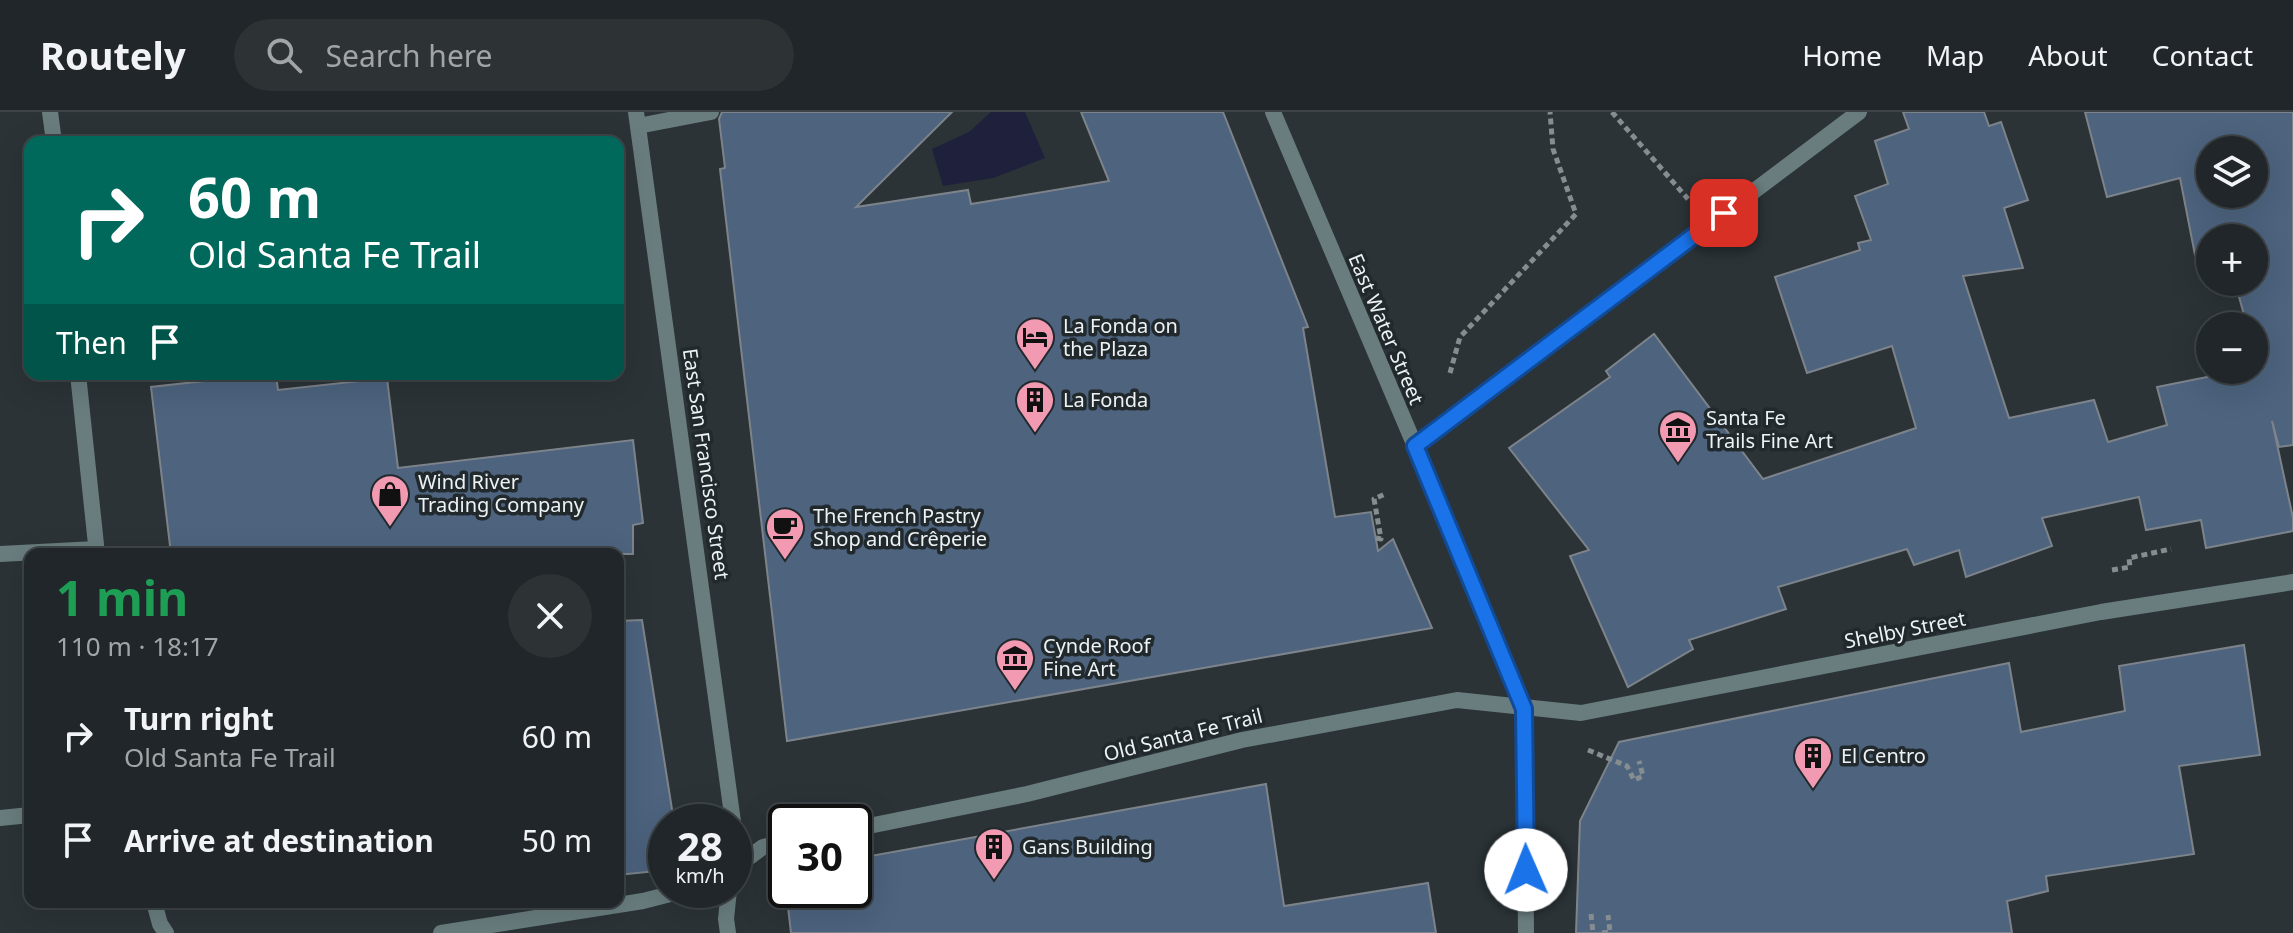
<!DOCTYPE html>
<html lang="en">
<head>
<meta charset="utf-8">
<style>
	:root { --surface:#202629; --page:#2d3235; --text:#f1f3f6; --muted:#a2a5a8; --line:#3d4346 }
	body { margin:0; font-family:"Noto Sans",sans-serif; background:var(--page); color:var(--text); height:100vh; display:flex; flex-direction:column; font-size:30px; white-space:nowrap }
	* { box-sizing:border-box; margin:0 }
	p { font-size:26px; color:var(--muted) }
	.icon { flex:none; width:44px; height:44px; fill:none; stroke:currentColor; stroke-width:2; stroke-linecap:round; stroke-linejoin:round }
	.map { position:relative; flex:1; overflow:hidden }
	.side { position:absolute; left:24px; top:436px; width:600px; height:360px; display:flex; flex-direction:column; background:var(--surface); border-radius:16px; box-shadow:0 8px 32px #0002,0 0 0 2px var(--line) }
	.side>* { flex:none }
	.banner { position:absolute; left:24px; top:24px; width:600px; height:244px; border-radius:16px; box-shadow:0 8px 32px #0002,0 0 0 2px var(--line); background:#00695c; color:#fff; overflow:hidden }
	.fabs { position:absolute; left:2196px; top:24px; display:grid; gap:16px }
	.fabs a { display:grid; place-items:center; width:72px; height:72px; border-radius:50%; background:var(--surface); box-shadow:0 8px 32px #0002,0 0 0 2px var(--line); font-size:40px }
	.speed { position:absolute; left:648px; top:692px; display:flex; gap:16px; font-size:40px; font-weight:700; text-align:center }
	.speed>* { display:grid; place-content:center; width:104px; height:104px; border-radius:50%; background:var(--surface); box-shadow:0 8px 32px #0002,0 0 0 2px var(--line); line-height:1 }
	.speed small { font-size:20px; font-weight:400 }
	.speed .limit { border:4px solid #111; border-radius:12px; background:#fff; color:#111 }
	.pin { position:absolute; display:grid; place-items:center; width:68px; height:68px; color:#fff; margin:-34px; border-radius:16px; box-shadow:0 4px 12px #0006 }
	.me { position:absolute; width:88px; margin:-44px; rotate:359deg; stroke-linejoin:round; filter:drop-shadow(0 0 6px #0008) }
	.turn { display:flex; align-items:center; gap:28px; height:168px; padding:0 32px; font-size:36px }
	.turn .icon { width:104px; height:104px; stroke-width:2.5 }
	.turn b { display:block; font-size:56px; line-height:68px }
	.then { display:flex; align-items:center; height:76px; padding:0 32px; background:#0003; gap:16px; font-size:30px }
	.round { display:grid; place-items:center; flex:none; width:84px; height:84px; border-radius:42px; background:var(--page) }
	.summary { display:flex; align-items:center; justify-content:space-between; height:136px; padding:0 32px }
	h1 { font-size:48px; font-weight:700; line-height:60px; color:#1e9e55 }
	ul { padding:0; list-style:none }
	li { display:flex; align-items:center; gap:24px; height:104px; padding:0 32px }
	li div { flex:1 }
	li b { display:block; font-size:30px }
	li em { font-style:normal }
	header { display:flex; align-items:center; gap:48px; box-sizing:border-box; height:112px; padding:0 40px; background:var(--surface); border-bottom:2px solid var(--line) }
	header strong { font-size:38px }
	nav { display:flex; gap:44px; margin-inline-start:auto; font-size:28px }
	.search { width:560px; height:72px; background:var(--page); display:flex; align-items:center; gap:20px; box-sizing:border-box; padding:0 28px; border-radius:44px; color:var(--muted); font-size:30px }
	.map>svg:first-child { display:block }
	.water { fill:#1f203b }
	.building { fill:#4d637e; stroke:#7d838a; stroke-width:2; fill-rule:evenodd }
	.lines { fill:none; stroke-linecap:round; stroke-linejoin:round }
	.path { stroke:#868d90; stroke-width:5; stroke-dasharray:6 4; stroke-linecap:butt }
	.service { stroke:#697d7e; stroke-width:16 }
	.minor { stroke:#697d7e; stroke-width:16 }
	.tertiary { stroke:#697d7e; stroke-width:16 }
	.route-casing { stroke:#114b97; stroke-width:20 }
	.route { stroke:#1a73e8; stroke-width:14 }
	.labels { text-anchor:middle; stroke-width:7; stroke-linejoin:round; paint-order:stroke }
	.poi-label { font-size:20px; fill:#edf2f5; stroke:#21292d; text-anchor:start }
	.street-label { font-size:20px; fill:#edf2f5; stroke:#21292d }
</style>
</head>
<body>
<header>
<strong>Routely</strong>
<div class="search"><svg class="icon" aria-label="search" viewBox="0 0 24 24"><circle cx="10" cy="10" r="6"/><path d="M15 15l6 6"/></svg>Search here</div>
<nav><a>Home</a><a>Map</a><a>About</a><a>Contact</a></nav>
</header>
<div class="map">
<svg width="2293" height="821" viewBox="0 0 2293 821">
	<rect width="100%" height="100%" fill="#2b3337"/>
	<polygon class="water" points="991,0 1025,0 1045,46 993,66 943,74 932,37 969,20"/>
	<g class="building">
		<polygon points="722,0 952,0 856,95 968,78 971,92 1109,69 1081,0 1223,0 1308,215 1303,216 1335,405 1371,400 1378,439 1393,427 1432,516 787,629 720,57 725,56 719,7"/>
		<path d="M1903 0H1984L1989 14 2001 10 2028 88 2004 96 2023 156 1963 164 2009 306 2094 288 2108 330 2167 313 2157 275 2242 258H2258L2254 241V214H2247L2235 170H2254V126H2210V141L2195 143 2180 66 2107 85 2085 0H2293V333L2279 335 2272 309 2293 406V419L2206 436 2201 408 2146 418 2139 385 2042 406 2052 434 1966 465 1959 438 1914 453 1907 437 1778 475 1786 497 1689 528 1693 537 1628 575 1570 444 1589 438 1509 336 1610 265 1606 259 1654 222 1763 367 1916 316 1892 234 1807 261 1775 165 1860 138 1858 131 1871 128 1855 84 1888 72 1875 29 1909 17ZM2210 38H2254V82H2210Z"/>
		<polygon points="268,262 276,262 278,278 387,266 398,356 633,328 643,411 633,413 633,442 171,442 151,275"/>
		<polygon points="642,508 674,710 666,710 666,758 618,763 618,509"/>
		<polygon points="2244,533 2260,643 2179,654 2194,742 2046,764 2048,779 2007,789 2012,821 1576,821 1580,709 1619,630 2009,551 2021,620 2125,599 2119,554"/>
		<polygon points="1266,672 1284,794 1428,771 1436,821 791,821 784,760 786,759 786,778 854,778 854,747"/>
	</g>
	<g class="lines">
		<g class="path">
			<polyline points="1612,0 1688,87"/>
			<polyline points="1450,261 1460,225 1576,102 1553,37 1550,0"/>
			<polyline points="1376,426 1381,427 1374,387 1387,381"/>
			<polyline points="2112,458 2130,455 2129,446 2171,437"/>
			<polyline points="1588,638 1627,654 1634,668 1643,664 1639,649"/>
			<polyline points="1591,802 1593,821"/>
			<polyline points="1602,821 1610,820 1608,803"/>
		</g>
		<g class="service">
			<polyline points="638,14 711,0"/>
			<polyline points="0,442 96,437"/>
		</g>
		<g class="minor">
			<polyline points="1273,0 1415,334 1524,597 1526,821"/>
			<polyline points="1415,334 1859,0"/>
			<polyline points="854,717 1027,682 1242,628 1457,588 1581,601 2101,500 2293,470"/>
			<polyline points="734,756 763,735 786,730"/>
			<polyline points="154,790 160,812 166,821"/>
			<polyline points="441,821 643,789 686,778"/>
		</g>
		<g class="tertiary">
			<polyline points="50,0 54,30"/>
			<polyline points="636,0 733,710"/>
			<polyline points="78,262 97,442"/>
			<polyline points="0,706 30,703"/>
			<polyline points="728,821 726,807 729,778"/>
		</g>
	</g>
	<g class="lines">
		<defs>
			<polyline id="route" points="1526,758 1524,597 1415,334 1724,101"/>
		</defs>
		<use href="#route" class="route-casing"/>
		<use href="#route" class="route"/>
	</g>
	<defs>
		<symbol id="hotel-pin" viewBox="-11 -11 22 30"><path d="M0 17L-7.5 6A9.5 9.5 0 1 1 7.5 6Z" fill="#f19ab2" stroke="#21292d"/><path d="M-6-4.5h1.5V1H6V5H4.5V3h-9V5H-6ZM-4 0a1.8 1.8 0 1 1 3.6 0ZM.5 0V-2.5h3Q6-2.5 6 0Z" fill="#111"/></symbol>
		<symbol id="building-pin" viewBox="-11 -11 22 30"><path d="M0 17L-7.5 6A9.5 9.5 0 1 1 7.5 6Z" fill="#f19ab2" stroke="#21292d"/><path d="M-4-6H4V6H1V3H-1V6H-4ZM-2.5-4.3h1.7v1.8h-1.7ZM.8-4.3h1.7v1.8H.8ZM-2.5-1h1.7V.8h-1.7ZM.8-1h1.7V.8H.8Z" fill="#111"/></symbol>
		<symbol id="museum-pin" viewBox="-11 -11 22 30"><path d="M0 17L-7.5 6A9.5 9.5 0 1 1 7.5 6Z" fill="#f19ab2" stroke="#21292d"/><path d="M0-6L6-3V-2H-6V-3ZM-5-1h2V3h-2ZM-1-1h2V3h-2ZM3-1h2V3H3ZM-6 4H6V6H-6Z" fill="#111"/></symbol>
		<symbol id="shop-pin" viewBox="-11 -11 22 30"><path d="M0 17L-7.5 6A9.5 9.5 0 1 1 7.5 6Z" fill="#f19ab2" stroke="#21292d"/><path d="M-5-2.5h2.3a2.7 3.5 0 0 1 5.4 0H5L5.5 6h-11ZM-1.5-2.5h3a1.5 2.3 0 0 0-3 0Z" fill="#111"/></symbol>
		<symbol id="cafe-pin" viewBox="-11 -11 22 30"><path d="M0 17L-7.5 6A9.5 9.5 0 1 1 7.5 6Z" fill="#f19ab2" stroke="#21292d"/><path d="M-5.5-4.5H6V0H3Q3 3.5 0 3.5H-2.5Q-5.5 3.5-5.5 0ZM3-3.2v2h1.7v-2ZM-6 4.5H4V6H-6Z" fill="#111"/></symbol>
	</defs>
	<g fill-rule="evenodd">
		<use href="#hotel-pin" x="1013" y="203" width="44" height="60"/>
		<use href="#building-pin" x="1013" y="266" width="44" height="60"/>
		<use href="#museum-pin" x="1656" y="296" width="44" height="60"/>
		<use href="#shop-pin" x="368" y="360" width="44" height="60"/>
		<use href="#cafe-pin" x="763" y="393" width="44" height="60"/>
		<use href="#museum-pin" x="993" y="524" width="44" height="60"/>
		<use href="#building-pin" x="1791" y="622" width="44" height="60"/>
		<use href="#building-pin" x="972" y="713" width="44" height="60"/>
	</g>
	<g class="labels">
		<g class="poi-label">
			<text x="1063" y="221">La Fonda on<tspan x="1063" dy="23">the Plaza</tspan></text>
			<text x="1063" y="295">La Fonda</text>
			<text x="1706" y="313">Santa Fe<tspan x="1706" dy="23">Trails Fine Art</tspan></text>
			<text x="418" y="377">Wind River<tspan x="418" dy="23">Trading Company</tspan></text>
			<text x="813" y="411">The French Pastry<tspan x="813" dy="23">Shop and Crêperie</tspan></text>
			<text x="1043" y="541">Cynde Roof<tspan x="1043" dy="23">Fine Art</tspan></text>
			<text x="1841" y="651">El Centro</text>
			<text x="1022" y="742">Gans Building</text>
		</g>
		<g class="street-label">
			<text transform="translate(1386 217) rotate(67)" y="7">East Water Street</text>
			<text transform="translate(706 352) rotate(82)" y="7">East San Francisco Street</text>
			<text transform="translate(1905 518) rotate(-11)" y="7">Shelby Street</text>
			<text transform="translate(1183 623) rotate(-14)" y="7">Old Santa Fe Trail</text>
		</g>
	</g>
</svg>
<div class="fabs">
<a><svg class="icon" aria-label="layers" viewBox="0 0 24 24"><path d="M12 4l9 5-9 5-9-5zM3 14l9 5 9-5"/></svg></a>
<a>+</a>
<a>−</a>
</div>
<div class="speed"><div>28<small>km/h</small></div><div class="limit">30</div></div>
<div class="pin" style="left:1724px;top:101px;background:#d93025"><svg class="icon" aria-label="arrive" viewBox="0 0 24 24"><path d="M6 21V4h12l-3 4 3 4H6"/></svg></div>
<svg class="me" style="left:1526px;top:758px" viewBox="-20 -20 40 40"><circle r="19" fill="#fff"/><path d="M0-13L10 11 0 6-10 11z" fill="#1a73e8"/></svg>
<div class="banner">
<div class="turn"><svg class="icon" aria-label="right" viewBox="0 0 24 24"><path d="M7 20v-9h11M14 6l5 5-5 5"/></svg><div><b>60 m</b>Old Santa Fe Trail</div></div>
<div class="then">Then<svg class="icon" aria-label="arrive" viewBox="0 0 24 24"><path d="M6 21V4h12l-3 4 3 4H6"/></svg></div>
</div>
<section class="side">
<div class="summary"><div><h1>1 min</h1><p>110 m · 18:17</p></div><a class="round"><svg class="icon" aria-label="close" viewBox="0 0 24 24"><path d="M6 6l12 12M18 6L6 18"/></svg></a></div>
<ul>
<li><svg class="icon" aria-label="right" viewBox="0 0 24 24"><path d="M7 20v-9h11M14 6l5 5-5 5"/></svg><div><b>Turn right</b><p>Old Santa Fe Trail</p></div><em>60 m</em></li>
<li><svg class="icon" aria-label="arrive" viewBox="0 0 24 24"><path d="M6 21V4h12l-3 4 3 4H6"/></svg><div><b>Arrive at destination</b></div><em>50 m</em></li>
</ul>
</section>
</div>
</body>
</html>
